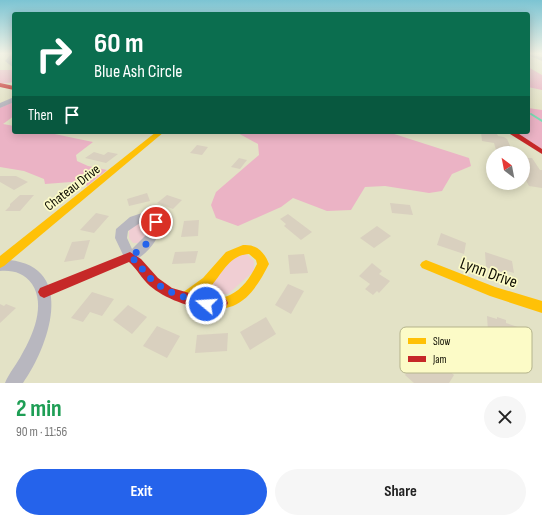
<!DOCTYPE html>
<html lang="en">
<head>
<meta charset="utf-8">
<style>
	:root { --surface:#fff; --page:#f6f6f6; --text:#222; --muted:#767676; --accent:#2563eb }
	body { margin:0; font-family:"Sofia Sans Condensed",sans-serif; background:var(--page); color:var(--text); height:100vh; display:flex; flex-direction:column; font-size:15px; white-space:nowrap }
	* { box-sizing:border-box; margin:0 }
	p { font-size:13px; color:var(--muted) }
	.icon { flex:none; width:22px; height:22px; fill:none; stroke:currentColor; stroke-width:2; stroke-linecap:round; stroke-linejoin:round }
	.map { position:relative; height:383px; overflow:hidden }
	.details { display:flex; flex-direction:column; background:var(--surface); flex:1 }
	.details>* { flex:none }
	.banner { position:absolute; left:12px; top:12px; width:518px; height:122px; border-radius:4px; box-shadow:0 2px 10px #0003; background:#0b6e4f; color:#fff; overflow:hidden }
	.needle { width:26px; rotate:328deg }
	.controls { position:absolute; left:486px; top:146px; display:grid; gap:8px }
	.controls a { display:grid; place-items:center; width:44px; height:44px; border-radius:50%; background:var(--surface); box-shadow:0 2px 10px #0003; font-size:20px }
	.pin { position:absolute; display:grid; place-items:center; width:34px; height:34px; color:#fff; margin:-17px; border:2px solid #fff; border-radius:50%; box-shadow:0 1px 4px #0007 }
	.me { position:absolute; width:44px; margin:-22px; rotate:288deg; stroke-linejoin:round; filter:drop-shadow(0 0 3px #0008) }
	.turn { display:flex; align-items:center; gap:14px; height:84px; padding:0 16px; font-size:18px }
	.turn .icon { width:52px; height:52px; stroke-width:2.5 }
	.turn b { display:block; font-size:28px; line-height:34px }
	.then { display:flex; align-items:center; height:38px; padding:0 16px; background:#0003; gap:8px; font-size:15px }
	.round { display:grid; place-items:center; flex:none; width:42px; height:42px; border-radius:21px; background:var(--page) }
	.headline { display:flex; align-items:center; justify-content:space-between; height:68px; padding:0 16px }
	h1 { font-size:24px; font-weight:700; line-height:30px; color:#1e9e55 }
	.button { display:flex; gap:8px; margin-top:auto; padding:8px 16px }
	.button a { flex:1; height:46px; border-radius:24px; background:var(--accent); color:#fff; font-size:16px; font-weight:700; line-height:46px; text-align:center }
	.button a+a { background:var(--page); color:var(--text) }
	.map>svg:first-child { display:block }
	.green { fill:#f0ced3 }
	.forest { fill:#ebb3c5 }
	.lines { fill:none; stroke-linecap:round; stroke-linejoin:round }
	.stream { stroke:#7bddb4; stroke-width:2 }
	.building { fill:#d9d0bf }
	.street { fill:#b8b7bf; fill-rule:evenodd }
	.slow { fill:#ffc107; fill-rule:evenodd }
	.jam { fill:#c62828; fill-rule:evenodd }
	.route { stroke:#2563eb; stroke-width:7; stroke-dasharray:0 12.6 }
	.labels { text-anchor:middle; stroke-width:3.5; stroke-linejoin:round; paint-order:stroke }
	.street-label { font-size:14px; fill:#0d0c00; stroke:#fcfbc7 }
	.near-street-label { font-size:17px; fill:#0d0c00; stroke:#fcfbc7 }
	.key { fill:#fcfbc7; stroke:#b4b38b; stroke-width:1 }
	.key-label { font-size:11px; fill:#0d0c00 }
</style>
</head>
<body>
<div class="map">
<svg width="542" height="383" viewBox="0 0 542 383">
	<rect width="100%" height="100%" fill="#e3e2c6"/>
	<g class="green">
		<polygon points="145,221 150,224 150,231 140,243 133,243 129,238 129,228 141,222"/>
		<polygon points="245,253 254,261 254,271 228,294 209,294 207,289 234,257"/>
	</g>
	<g class="forest">
		<polygon points="528,67 542,75 542,90 528,87"/>
		<polygon points="0,70 14,70 14,82 0,84"/>
		<polygon points="14,101 14,116 3,124 14,126 14,132 45,132 93,142 76,155 77,161 88,166 107,170 87,186 84,181 45,184 44,179 24,171 0,167 0,108"/>
		<polygon points="528,108 542,110 542,149 515,132 528,132"/>
		<polygon points="236,132 388,132 469,158 471,166 452,174 442,191 429,193 385,186 365,187 351,210 327,211 293,198 281,207 238,226 216,218 211,205 216,192 259,155 258,144"/>
	</g>
	<g class="lines">
		<polyline class="stream" points="531,114 542,121"/>
	</g>
	<g class="building">
		<polygon points="481,132 496,132 498,136 504,137 507,139 513,152 496,150 494,143 482,141"/>
		<polygon points="197,145 208,147 202,155 190,153"/>
		<polygon points="94,152 104,155 108,152 118,154 106,163 85,158"/>
		<polygon points="239,158 247,160 240,169 231,167"/>
		<polygon points="523,158 532,158 540,170 542,170 542,188 529,186 523,175"/>
		<polygon points="0,176 16,176 28,182 14,190 0,182"/>
		<polygon points="147,193 150,201 129,206 127,199"/>
		<polygon points="20,195 34,195 20,211 5,211 10,206 10,204"/>
		<polygon points="167,195 182,200 173,209 157,203"/>
		<polygon points="390,203 410,205 413,215 392,213"/>
		<polygon points="96,213 109,216 94,233 80,230"/>
		<polygon points="288,214 312,232 301,240 284,226 286,224 280,219"/>
		<polygon points="199,220 198,236 181,237 184,221"/>
		<polygon points="377,226 391,236 374,248 360,238"/>
		<polygon points="441,233 466,243 464,254 437,245"/>
		<polygon points="90,240 84,259 64,262 72,242"/>
		<polygon points="198,251 195,263 172,264 175,252"/>
		<polygon points="485,252 512,261 514,273 507,271 507,274 486,267"/>
		<polygon points="304,254 308,273 290,274 288,255"/>
		<polygon points="372,263 382,271 379,274 390,281 379,293 377,291 373,295 365,289 370,284 359,276"/>
		<polygon points="288,284 304,291 291,314 275,305"/>
		<polygon points="92,292 114,299 102,316 90,312 83,322 71,318"/>
		<polygon points="0,304 4,306 6,304 16,308 0,323"/>
		<polygon points="128,305 147,317 132,334 113,320"/>
		<polygon points="487,316 497,319 497,317 506,320 506,323 524,329 525,346 488,331"/>
		<polygon points="266,317 276,334 250,350 240,332"/>
		<polygon points="157,326 180,336 167,358 143,346"/>
		<polygon points="228,333 227,351 195,353 197,335"/>
		<polygon points="423,350 454,375 449,383 414,383 405,375"/>
	</g>
	<g class="lines">
		<g class="street">
			<polygon points="11,54 14,54 14,57 11,61 14,63 14,68 5,61"/>
			<polygon points="528,54 542,57 542,61 528,55"/>
			<polygon points="14,97 14,102 0,108 0,103"/>
			<path d="M142 213 152 214 159 219C167 234 140 265 126 261L115 238 116 229 130 217ZM143 221 149 224 147 234 132 249 127 238 128 231Z"/>
			<path d="M9 260C78 267 48 348 23 383H5C9 373 17 364 22 354 33 335 46 305 32 284 24 273 13 270 0 271V261Z"/>
		</g>
		<g class="slow">
			<polygon points="156,132 164,132 4,266 0,268 0,256"/>
			<path d="M243 245C256 244 264 251 269 264 260 281 251 298 233 306 227 308 223 309 218 307L216 303 218 299C222 297 226 297 230 295 243 289 251 276 257 264L256 260 249 254C230 255 223 272 212 285 205 292 195 299 186 303L182 301 180 297 182 293 203 278 226 252Z"/>
			<polygon points="426,260 495,287 542,301 542,313 490,296 422,268 420,265 422,262"/>
		</g>
		<g class="jam">
			<polygon points="0,83 14,86 14,90 0,87"/>
			<polygon points="507,132 516,132 542,149 542,154"/>
			<path d="M130 252 141 259 158 278 172 288 196 295 222 297 226 299 228 303 226 307C206 315 166 300 150 286 142 279 137 269 129 262L44 298 40 296 38 292 40 288Z"/>
		</g>
	</g>
	<linearGradient id="sky" x2="0" y2="1"><stop stop-color="#7cc4d3"/><stop offset="0.5" stop-color="#f2f2e5"/><stop offset="1" stop-color="#f2f2e5" stop-opacity="0"/></linearGradient>
	<rect width="542" height="107" fill="url(#sky)"/>
	<g class="lines">
		<path class="route" d="M156 222C158 237 141 249 130 257 140 263 142 270 149 277 164 292 186 298 206 304"/>
	</g>
	<g class="labels">
		<g class="street-label">
			<text transform="translate(72 187) rotate(-38)" y="5">Chateau Drive</text>
		</g>
		<g class="near-street-label">
			<text transform="translate(489 272) rotate(20)" y="6">Lynn Drive</text>
		</g>
	</g>
	<rect x="400" y="327" width="132" height="46" rx="6" class="key"/>
	<rect x="408" y="338" width="18" height="6" fill="#ffc107"/>
	<rect x="408" y="356" width="18" height="6" fill="#c62828"/>
	<g class="key-label">
		<text x="433" y="345">Slow</text>
		<text x="433" y="363">Jam</text>
	</g>
</svg>
<div class="controls">
<a><svg class="needle" viewBox="-14 -14 28 28"><path d="M0-13l5 13h-10z" fill="#e53935"/><path d="M0 13l5-13h-10z" fill="#767676"/></svg></a>
</div>
<div class="pin" style="left:156px;top:222px;background:#d93025"><svg class="icon" aria-label="arrive" viewBox="0 0 24 24"><path d="M6 21V4h12l-3 4 3 4H6"/></svg></div>
<svg class="me" style="left:206px;top:304px" viewBox="-20 -20 40 40"><circle r="17" fill="#2563eb" stroke="#fff" stroke-width="3"/><path d="M0-11L8 9 0 5-8 9z" fill="#fff"/></svg>
<div class="banner">
<div class="turn"><svg class="icon" aria-label="right" viewBox="0 0 24 24"><path d="M7 20v-9h11M14 6l5 5-5 5"/></svg><div><b>60 m</b>Blue Ash Circle</div></div>
<div class="then">Then<svg class="icon" aria-label="arrive" viewBox="0 0 24 24"><path d="M6 21V4h12l-3 4 3 4H6"/></svg></div>
</div>
</div>
<section class="details">
<div class="headline"><div><h1>2 min</h1><p>90 m · 11:56</p></div><a class="round"><svg class="icon" aria-label="close" viewBox="0 0 24 24"><path d="M6 6l12 12M18 6L6 18"/></svg></a></div>
<div class="button"><a>Exit</a><a>Share</a></div>
</section>
</body>
</html>
